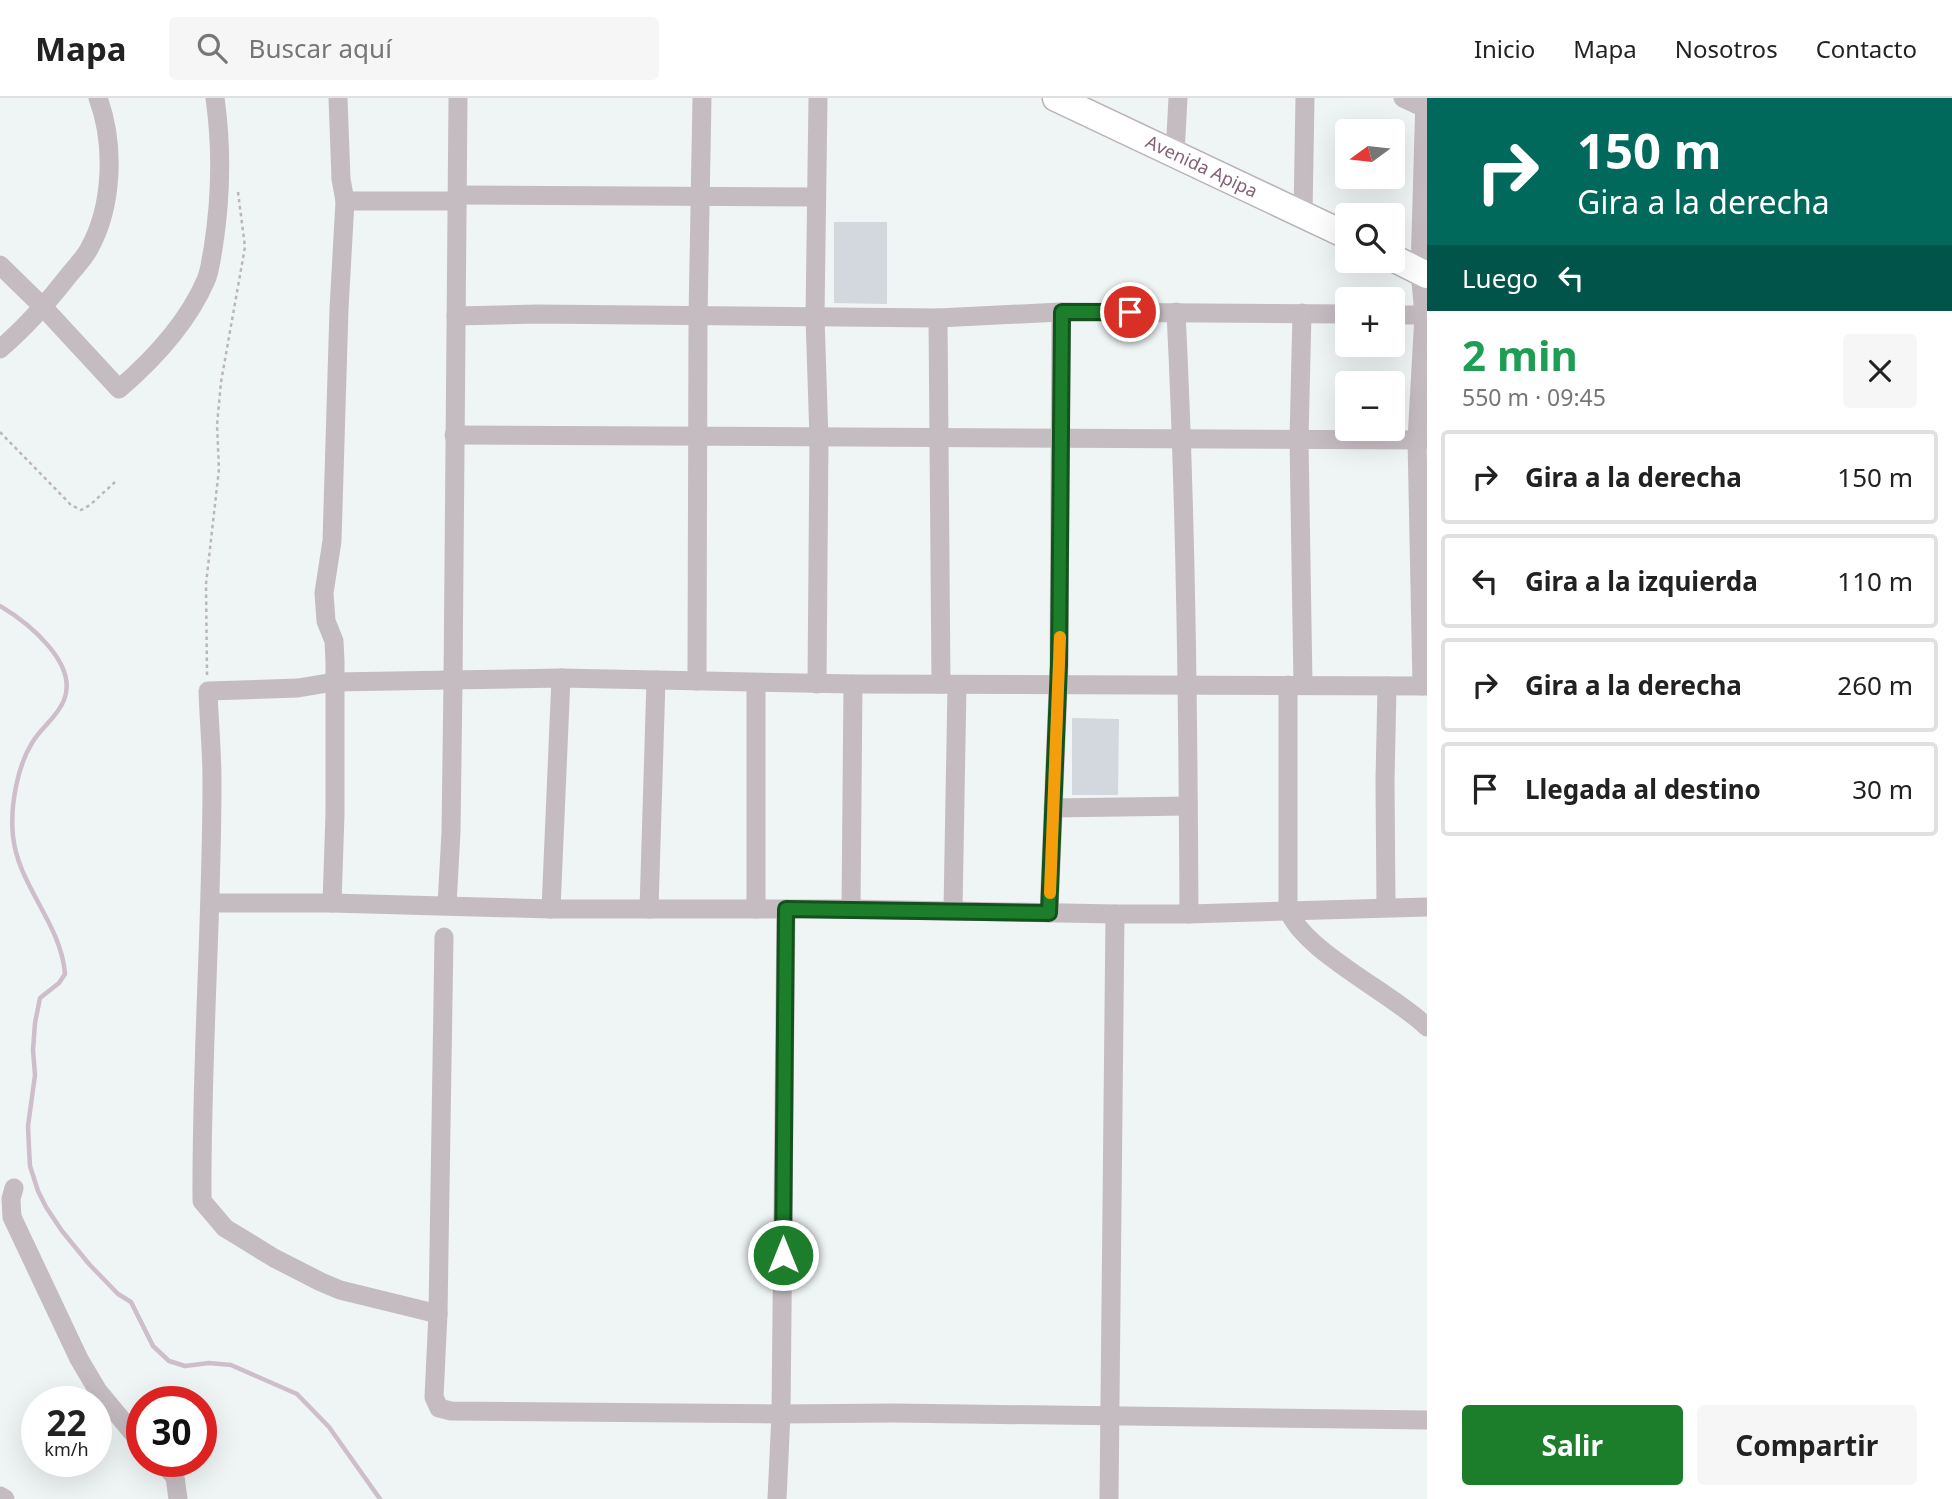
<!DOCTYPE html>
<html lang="es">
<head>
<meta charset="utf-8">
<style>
	:root { --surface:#fff; --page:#f6f6f6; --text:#222; --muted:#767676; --line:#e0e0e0; --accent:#1c7e2b }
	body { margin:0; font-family:"Noto Sans",sans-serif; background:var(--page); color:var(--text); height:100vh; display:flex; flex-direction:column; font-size:26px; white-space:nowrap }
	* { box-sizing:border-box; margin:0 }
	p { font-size:23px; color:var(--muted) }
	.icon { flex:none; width:38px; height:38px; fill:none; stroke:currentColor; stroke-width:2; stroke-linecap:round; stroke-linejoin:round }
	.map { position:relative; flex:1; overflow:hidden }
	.panel { display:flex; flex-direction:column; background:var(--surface); width:525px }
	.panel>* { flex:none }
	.guide { background:#00695c; color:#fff; overflow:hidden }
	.needle { width:46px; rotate:255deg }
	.controls { position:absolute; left:1335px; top:21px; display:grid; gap:14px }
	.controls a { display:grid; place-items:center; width:70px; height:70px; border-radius:7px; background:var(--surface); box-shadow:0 7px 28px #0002; font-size:35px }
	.speed { position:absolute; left:21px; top:1288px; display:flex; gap:14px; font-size:35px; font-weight:700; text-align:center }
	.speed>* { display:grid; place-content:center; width:91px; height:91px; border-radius:50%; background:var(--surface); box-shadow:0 7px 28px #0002; line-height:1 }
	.speed small { font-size:18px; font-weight:400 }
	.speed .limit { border:10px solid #d22; background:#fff; color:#111 }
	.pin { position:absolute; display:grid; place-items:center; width:60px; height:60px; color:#fff; margin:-30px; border:4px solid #fff; border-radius:50%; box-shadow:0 2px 7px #0007 }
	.me { position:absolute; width:77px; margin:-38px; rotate:0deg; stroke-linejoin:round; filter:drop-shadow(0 0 5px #0008) }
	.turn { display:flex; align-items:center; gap:24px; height:147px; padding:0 35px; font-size:32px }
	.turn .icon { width:91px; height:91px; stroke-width:2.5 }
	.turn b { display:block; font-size:49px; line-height:60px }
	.then { display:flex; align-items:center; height:66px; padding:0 35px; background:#0003; gap:14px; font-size:26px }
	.round { display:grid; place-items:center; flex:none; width:74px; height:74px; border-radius:7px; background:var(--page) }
	.overview { display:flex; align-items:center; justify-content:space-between; height:119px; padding:0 35px }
	h1 { font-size:42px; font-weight:700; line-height:52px; color:#1e9e55 }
	.action { display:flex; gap:14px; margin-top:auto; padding:14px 35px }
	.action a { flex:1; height:80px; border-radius:7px; background:var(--accent); color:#fff; font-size:28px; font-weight:700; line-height:80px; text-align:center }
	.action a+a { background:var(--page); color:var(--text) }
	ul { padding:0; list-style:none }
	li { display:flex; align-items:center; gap:21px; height:94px; margin:0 14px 10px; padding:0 21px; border:4px solid var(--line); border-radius:7px }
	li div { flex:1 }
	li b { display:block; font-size:26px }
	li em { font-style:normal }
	header { display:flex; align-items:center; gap:42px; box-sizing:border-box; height:98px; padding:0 35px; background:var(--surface); border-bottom:2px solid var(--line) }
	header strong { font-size:33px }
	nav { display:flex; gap:38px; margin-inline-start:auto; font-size:24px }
	.search { width:490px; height:63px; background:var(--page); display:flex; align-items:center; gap:18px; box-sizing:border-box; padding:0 24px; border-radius:7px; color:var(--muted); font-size:26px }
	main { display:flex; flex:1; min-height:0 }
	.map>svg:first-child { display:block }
	.green { fill:#d3d8de }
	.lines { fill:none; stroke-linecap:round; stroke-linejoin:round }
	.stream { stroke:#cebecb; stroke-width:4.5 }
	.secondary-casing { stroke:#bbb1b8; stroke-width:29 }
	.path { stroke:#bcb6ba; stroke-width:2.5; stroke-dasharray:3.5 3.5; stroke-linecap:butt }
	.street { stroke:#c5bcc2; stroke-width:19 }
	.secondary { stroke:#fff; stroke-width:26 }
	.route-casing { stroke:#12521c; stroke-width:18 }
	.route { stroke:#1c7e2b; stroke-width:12 }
	.slow { stroke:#f59e0b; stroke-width:12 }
	.labels { text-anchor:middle; stroke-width:7; stroke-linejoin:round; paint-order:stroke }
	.street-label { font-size:18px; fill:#836177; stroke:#fff }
</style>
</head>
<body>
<header>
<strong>Mapa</strong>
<div class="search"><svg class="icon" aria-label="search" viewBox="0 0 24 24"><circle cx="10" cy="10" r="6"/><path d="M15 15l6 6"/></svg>Buscar aquí</div>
<nav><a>Inicio</a><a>Mapa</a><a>Nosotros</a><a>Contacto</a></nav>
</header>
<main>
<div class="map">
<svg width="1427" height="1401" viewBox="0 0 1427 1401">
	<rect width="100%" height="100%" fill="#eff4f4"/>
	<g class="green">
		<polygon points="834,124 887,124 887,206 834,205"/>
		<polygon points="1072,620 1119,621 1118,697 1072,697"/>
	</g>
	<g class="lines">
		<path class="stream" d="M0 508C27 524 79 565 64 602 57 620 41 629 32 645 17 669 10 709 13 738 18 788 61 825 65 876L59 885 40 900 35 925 33 952 35 977 28 1028 29 1050 30 1068 38 1093 46 1109 62 1133 89 1166 118 1196 131 1204 153 1248 169 1263 185 1268 209 1265 231 1267 297 1296 329 1329 380 1401"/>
		<defs>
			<g id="secondary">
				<path id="s1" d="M1056 0 1348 138"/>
				<polyline points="1393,160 1427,177"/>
			</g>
		</defs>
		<use href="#secondary" class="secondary-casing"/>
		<g class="path">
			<polyline points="0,334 71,407 81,412 90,407 115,384"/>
			<polyline points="207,577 206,486 219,371 217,327 221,284 245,149 238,94"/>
		</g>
		<g class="street">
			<polyline points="1403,0 1427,11"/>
			<polyline points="1175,56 1178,0"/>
			<polyline points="457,97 816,99"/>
			<polyline points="345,103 457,103"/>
			<polyline points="1303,116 1305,0"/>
			<path d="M0 167 44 210 119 291C154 261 187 226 206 182 210 173 211 161 213 151 221 101 222 50 215 0"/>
			<path d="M1176 214C1186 415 1188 615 1189 816"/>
			<polyline points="1302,215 1299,341 1303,587"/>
			<polyline points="1393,217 1424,217"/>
			<polyline points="456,218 537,216 938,220 1061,214 1348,216"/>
			<polyline points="938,220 941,586"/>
			<path d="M0 251C26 229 48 204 69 177 76 169 84 160 89 151 113 108 115 46 98 0"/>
			<polyline points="454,337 1427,342"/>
			<polyline points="697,583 698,219 702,0"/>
			<polyline points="817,586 819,341 815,219 818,0"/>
			<path d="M1288 587V811C1301 852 1394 896 1427 929"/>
			<polyline points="1422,588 1417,341 1424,217 1420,173 1425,0"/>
			<polyline points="1053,710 1188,708"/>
			<polyline points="211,805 332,805 551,811 851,811 1115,816 1189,816 1427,809"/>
			<polyline points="332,805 335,716 335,564 334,543 326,523 324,495 332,443 339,211 345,103 341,81 338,0"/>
			<polyline points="447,807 451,734 453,584 458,0"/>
			<polyline points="1386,809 1385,683 1387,588"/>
			<polyline points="551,811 561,580"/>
			<polyline points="649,811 656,582"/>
			<polyline points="756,811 756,585"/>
			<polyline points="851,811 853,586"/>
			<polyline points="953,812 957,587"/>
			<polyline points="1049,815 1059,567 1061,214"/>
			<polyline points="444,839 438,1216 434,1299 439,1310 451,1313 781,1316 894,1315 1427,1322"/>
			<polyline points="14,1090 11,1101 12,1119 79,1261 98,1293 142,1346"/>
			<path d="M438 1216 340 1192 321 1184 274 1160 225 1130 202 1103C201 963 212 823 212 683 212 653 209 623 208 593L298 590 334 584 561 580 853 586 1427 588"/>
			<polyline points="161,1363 175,1379 178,1401"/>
			<polyline points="0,1398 5,1401"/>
			<polyline points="777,1401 781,1316 786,811"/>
			<polyline points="1109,1401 1115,816"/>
		</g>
		<use href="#secondary" class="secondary"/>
	</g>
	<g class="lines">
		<defs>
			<polyline id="route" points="783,1157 786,811 1049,815 1059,567 1062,214 1130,214"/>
		</defs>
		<use href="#route" class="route-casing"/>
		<use href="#route" class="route"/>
		<polyline class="slow" points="1050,795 1060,539"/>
	</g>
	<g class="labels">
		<g class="street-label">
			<text dy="6" stroke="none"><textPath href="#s1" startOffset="161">Avenida Apipa</textPath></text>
		</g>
	</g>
</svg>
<div class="controls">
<a><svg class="needle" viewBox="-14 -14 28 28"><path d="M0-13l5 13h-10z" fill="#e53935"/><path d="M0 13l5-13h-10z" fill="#767676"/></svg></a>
<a><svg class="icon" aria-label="search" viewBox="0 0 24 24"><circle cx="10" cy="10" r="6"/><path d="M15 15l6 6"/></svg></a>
<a>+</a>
<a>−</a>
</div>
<div class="speed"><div>22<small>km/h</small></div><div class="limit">30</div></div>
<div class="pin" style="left:1130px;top:214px;background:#d93025"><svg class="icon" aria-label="arrive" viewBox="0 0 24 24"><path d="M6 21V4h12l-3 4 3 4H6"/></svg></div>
<svg class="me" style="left:783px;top:1157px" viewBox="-20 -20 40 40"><circle r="17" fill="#1c7e2b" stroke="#fff" stroke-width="3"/><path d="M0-11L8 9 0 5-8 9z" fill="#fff"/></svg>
</div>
<section class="panel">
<div class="guide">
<div class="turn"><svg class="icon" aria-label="right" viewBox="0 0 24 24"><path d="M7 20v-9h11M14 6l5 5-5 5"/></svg><div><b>150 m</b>Gira a la derecha</div></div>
<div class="then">Luego<svg class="icon" aria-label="left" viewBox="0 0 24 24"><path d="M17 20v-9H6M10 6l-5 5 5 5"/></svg></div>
</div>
<div class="overview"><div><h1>2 min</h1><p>550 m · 09:45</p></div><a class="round"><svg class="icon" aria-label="close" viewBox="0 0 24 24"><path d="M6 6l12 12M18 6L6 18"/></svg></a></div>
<ul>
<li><svg class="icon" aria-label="right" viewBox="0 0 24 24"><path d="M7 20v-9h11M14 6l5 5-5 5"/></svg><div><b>Gira a la derecha</b></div><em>150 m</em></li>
<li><svg class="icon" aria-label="left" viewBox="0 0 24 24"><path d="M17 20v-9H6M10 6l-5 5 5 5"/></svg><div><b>Gira a la izquierda</b></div><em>110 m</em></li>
<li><svg class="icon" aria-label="right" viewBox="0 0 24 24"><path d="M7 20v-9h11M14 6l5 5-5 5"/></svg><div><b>Gira a la derecha</b></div><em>260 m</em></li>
<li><svg class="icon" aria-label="arrive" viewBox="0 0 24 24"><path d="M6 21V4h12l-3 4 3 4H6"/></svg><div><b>Llegada al destino</b></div><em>30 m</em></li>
</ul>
<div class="action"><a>Salir</a><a>Compartir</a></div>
</section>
</main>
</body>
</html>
